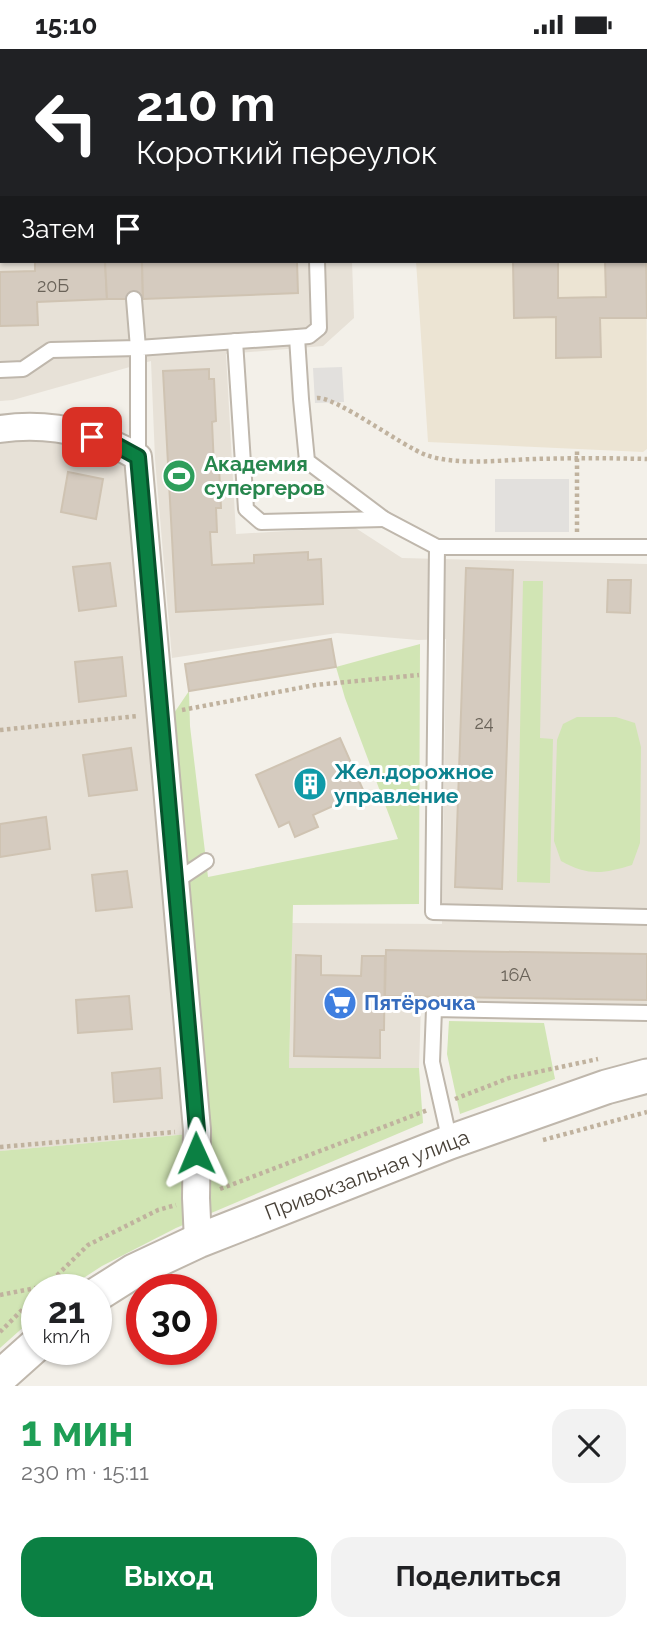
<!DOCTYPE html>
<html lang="ru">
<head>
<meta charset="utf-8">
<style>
	:root { --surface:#fff; --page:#f2f2f2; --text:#202124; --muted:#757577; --accent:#0b8043 }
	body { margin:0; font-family:Raleway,sans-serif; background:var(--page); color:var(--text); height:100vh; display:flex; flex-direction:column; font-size:26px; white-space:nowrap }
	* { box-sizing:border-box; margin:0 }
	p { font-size:23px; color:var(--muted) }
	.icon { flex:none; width:38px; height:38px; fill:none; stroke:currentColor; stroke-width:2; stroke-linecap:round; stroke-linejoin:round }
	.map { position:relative; height:1337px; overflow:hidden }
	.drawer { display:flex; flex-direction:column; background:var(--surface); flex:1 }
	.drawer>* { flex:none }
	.banner { position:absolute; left:0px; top:0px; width:648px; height:214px; box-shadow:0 2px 5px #0004; background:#202124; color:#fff; overflow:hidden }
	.speed { position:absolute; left:21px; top:1225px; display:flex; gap:14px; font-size:35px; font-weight:700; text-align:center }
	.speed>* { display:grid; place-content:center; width:91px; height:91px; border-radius:50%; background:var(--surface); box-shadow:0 2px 5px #0004; line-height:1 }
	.speed small { font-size:18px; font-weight:400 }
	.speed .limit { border:10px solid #d22; background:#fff; color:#111 }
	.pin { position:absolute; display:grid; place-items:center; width:60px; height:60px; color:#fff; margin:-30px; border-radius:14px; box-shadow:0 4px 10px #0006 }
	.me { position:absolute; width:77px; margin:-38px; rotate:359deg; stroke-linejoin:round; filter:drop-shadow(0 0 5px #0008) }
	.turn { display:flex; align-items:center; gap:24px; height:147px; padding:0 21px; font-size:32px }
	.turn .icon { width:91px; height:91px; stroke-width:2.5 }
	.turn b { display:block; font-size:49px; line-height:60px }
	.then { display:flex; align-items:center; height:66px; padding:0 21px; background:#0003; gap:14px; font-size:26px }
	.round { display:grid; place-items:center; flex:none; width:74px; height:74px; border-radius:21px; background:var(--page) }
	.overview { display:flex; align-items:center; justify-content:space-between; height:119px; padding:0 21px }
	h1 { font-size:42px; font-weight:700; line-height:52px; color:#1e9e55 }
	.button { display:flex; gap:14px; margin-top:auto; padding:14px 21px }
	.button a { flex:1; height:80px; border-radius:21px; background:var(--accent); color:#fff; font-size:28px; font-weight:700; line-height:80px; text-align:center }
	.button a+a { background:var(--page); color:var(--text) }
	.status { display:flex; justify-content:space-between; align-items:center; height:49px; padding:0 35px; background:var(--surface); direction:ltr }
	.status svg { height:19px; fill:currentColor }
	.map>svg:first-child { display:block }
	.residential { fill:#e7e1d7 }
	.education { fill:#ece4d3 }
	.green { fill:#d1e5b4 }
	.parking { fill:#e2e0dd }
	.building { fill:#d5cbbf; stroke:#cfc3b2; stroke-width:2 }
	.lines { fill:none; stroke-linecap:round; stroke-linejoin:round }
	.service-casing { stroke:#bfb7ac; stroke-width:18 }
	.minor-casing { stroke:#bfb7ac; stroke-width:30 }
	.tertiary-casing { stroke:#bfb7ac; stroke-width:37 }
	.path { stroke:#c0b29e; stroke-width:4.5; stroke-dasharray:3.5 3.5; stroke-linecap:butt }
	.service { stroke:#fff; stroke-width:14 }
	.minor { stroke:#fff; stroke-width:26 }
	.tertiary { stroke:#fff; stroke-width:33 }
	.route-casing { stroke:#07532c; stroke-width:18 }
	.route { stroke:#0b8043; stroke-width:12 }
	.labels { text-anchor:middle; stroke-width:6; stroke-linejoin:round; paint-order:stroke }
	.number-label { font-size:18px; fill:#6a6359 }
	.leisure-label { font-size:21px; font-weight:bold; fill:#27864d; stroke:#fff; text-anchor:start }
	.culture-label { font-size:21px; font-weight:bold; fill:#0d838f; stroke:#fff; text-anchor:start }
	.shop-label { font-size:21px; font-weight:bold; fill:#366cbe; stroke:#fff; text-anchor:start }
	.street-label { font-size:21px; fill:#474037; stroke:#fff }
</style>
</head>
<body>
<div class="status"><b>15:10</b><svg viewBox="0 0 49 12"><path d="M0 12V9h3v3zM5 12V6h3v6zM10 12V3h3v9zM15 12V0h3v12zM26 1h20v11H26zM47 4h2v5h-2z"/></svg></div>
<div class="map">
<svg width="647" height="1337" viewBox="0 0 647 1337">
	<rect width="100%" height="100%" fill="#f3f0e9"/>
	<g class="residential">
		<polygon points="0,0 469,0 2,2 2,212 352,212 354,269 323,297 226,305 236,485 354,478 402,509 647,515 647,960 421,956 419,1019 289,1019 292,874 442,875 446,590 418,591 337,584 172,609 155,410 151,312 13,351 0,352"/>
		<polygon points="13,386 89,398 127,418 189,1085 0,1102 0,388"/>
	</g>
	<polygon class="education" points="646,91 647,400 643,403 428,393 416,212 646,212"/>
	<g class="green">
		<polygon points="523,532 543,532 540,689 553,690 550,834 517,833"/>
		<polygon points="420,595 419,855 293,856 289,1019 419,1019 423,1074 176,1179 102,1217 65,1241 37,1241 37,1266 0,1299 0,1102 189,1085 170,670 189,642 190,677 208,828 398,790 345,649 336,618"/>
		<path d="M577 668H616L635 674 641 698 640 794 632 816C603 825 588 827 561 812L554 792 557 691 563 675Z"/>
		<polygon points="449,972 544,974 555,1030 460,1065 447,1005"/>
	</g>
	<g class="parking">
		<polygon points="342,318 344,353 315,354 313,319"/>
		<rect x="495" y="430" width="74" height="53"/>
	</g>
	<g class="building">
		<rect x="249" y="0" width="40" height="2"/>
		<polygon points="646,207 647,269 600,269 601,308 556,309 556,268 514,269 513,212 558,212 558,249 606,248 605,212 646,212"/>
		<polygon points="35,212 105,212 107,250 37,253 38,276 0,277 0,223 35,222"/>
		<polygon points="105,212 142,212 143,250 107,250"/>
		<polygon points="142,212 297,212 298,244 143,250"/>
		<polygon points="209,320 209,330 214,330 216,372 212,373 214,418 219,418 221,459 216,459 217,483 210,483 212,516 254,514 254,506 308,503 308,511 321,510 323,555 176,563 163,322"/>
		<polygon points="68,423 103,430 96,470 61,463"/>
		<polygon points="110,514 116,557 79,562 73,518"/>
		<polygon points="466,519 513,521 502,840 455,838"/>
		<polygon points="608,531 631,531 630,564 607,563"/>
		<polygon points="331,590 336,618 189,642 185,615"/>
		<polygon points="122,608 126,647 79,653 75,613"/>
		<polygon points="340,689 364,743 313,766 318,778 295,788 289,773 279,778 256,726"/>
		<polygon points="131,699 137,741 89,747 83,706"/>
		<polygon points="46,768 50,800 0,808 0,775"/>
		<polygon points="127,822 132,858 96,862 92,826"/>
		<polygon points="386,901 647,905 647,951 385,947"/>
		<polygon points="296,906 321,907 321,926 361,927 362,907 385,907 384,981 380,981 380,1009 294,1007"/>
		<polygon points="129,947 132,980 78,984 76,951"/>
		<polygon points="160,1019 162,1049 114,1053 112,1024"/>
	</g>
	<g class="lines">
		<defs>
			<g id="service">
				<polyline points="313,0 313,2"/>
				<polyline points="11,2 12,0"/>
				<polyline points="0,26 2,22"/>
				<polyline points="0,93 2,94"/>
				<polyline points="0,151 2,149"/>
				<polyline points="0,186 2,186"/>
				<polyline points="297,288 309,287 319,279 317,212"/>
				<polyline points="235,292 246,460 261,473 384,470"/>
				<polyline points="0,321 23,320 51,301 138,299 134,250"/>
				<polyline points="138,408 138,299 297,288 301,350 307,412 384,470 437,498"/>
				<polyline points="647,498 437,498 433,863 647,868"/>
				<polyline points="176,832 206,812"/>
				<polyline points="450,1093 432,1013 434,960 647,964"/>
			</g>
			<path id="minor" d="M0 380C49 373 96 384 138 408L197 1081 196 1149 198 1192"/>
			<g id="tertiary">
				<polyline points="96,1246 134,1222 198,1192 450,1093 606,1038 647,1027"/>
				<polyline points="0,1328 37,1295"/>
			</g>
		</defs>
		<use href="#service" class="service-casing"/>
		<use href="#minor" class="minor-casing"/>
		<use href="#tertiary" class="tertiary-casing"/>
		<g class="path">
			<polyline points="473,2 475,0"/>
			<path d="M317 349C335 347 402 397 426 406 457 417 501 411 534 410 571 409 609 409 647 410"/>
			<polyline points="577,483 577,400"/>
			<polyline points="182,661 315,636 419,626"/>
			<polyline points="0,681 138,667"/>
			<polyline points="455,1050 509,1029 598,1010"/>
			<polyline points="543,1091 647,1063"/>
			<polyline points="0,1098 175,1083"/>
			<polyline points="220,1140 428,1061"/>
			<polyline points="42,1241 88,1196 158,1161 176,1156"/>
			<polyline points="0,1246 46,1237 66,1239"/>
			<polyline points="0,1283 37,1246"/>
		</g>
		<use href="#service" class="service"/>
		<use href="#minor" class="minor"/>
		<use href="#tertiary" class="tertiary"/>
	</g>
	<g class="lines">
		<defs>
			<polyline id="route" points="92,388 116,396 138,408 197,1081 196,1104"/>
		</defs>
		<use href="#route" class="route-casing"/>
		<use href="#route" class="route"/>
	</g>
	<defs>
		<symbol id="stadium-disc" viewBox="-11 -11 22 22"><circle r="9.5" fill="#2e9e5b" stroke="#fff"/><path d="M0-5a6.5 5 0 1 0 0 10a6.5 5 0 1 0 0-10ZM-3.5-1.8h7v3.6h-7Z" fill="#fff"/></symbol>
		<symbol id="building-disc" viewBox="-11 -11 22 22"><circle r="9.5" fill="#0f9aa8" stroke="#fff"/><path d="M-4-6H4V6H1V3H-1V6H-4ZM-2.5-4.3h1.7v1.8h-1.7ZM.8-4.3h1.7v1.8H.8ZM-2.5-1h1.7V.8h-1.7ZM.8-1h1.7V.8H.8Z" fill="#fff"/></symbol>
		<symbol id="supermarket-disc" viewBox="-11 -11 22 22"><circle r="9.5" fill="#3f7fe0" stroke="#fff"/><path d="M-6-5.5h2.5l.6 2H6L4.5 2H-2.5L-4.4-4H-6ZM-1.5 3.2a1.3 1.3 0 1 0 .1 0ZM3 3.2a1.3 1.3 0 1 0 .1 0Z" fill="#fff"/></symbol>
	</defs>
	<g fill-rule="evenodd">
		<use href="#stadium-disc" x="160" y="408" width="38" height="38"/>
		<use href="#building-disc" x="291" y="716" width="38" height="38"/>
		<use href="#supermarket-disc" x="321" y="935" width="38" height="38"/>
	</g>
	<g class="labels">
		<g class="number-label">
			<text x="53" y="243">20Б</text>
			<text x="484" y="680">24</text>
			<text x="516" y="932">16А</text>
		</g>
		<g class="leisure-label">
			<text x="204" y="422">Академия<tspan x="204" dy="24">супергеров</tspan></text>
		</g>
		<g class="culture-label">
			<text x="334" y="730">Жел.дорожное<tspan x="334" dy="24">управление</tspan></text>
		</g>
		<g class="shop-label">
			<text x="364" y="961">Пятёрочка</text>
		</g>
		<g class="street-label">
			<text transform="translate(367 1126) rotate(-21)" y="7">Привокзальная улица</text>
		</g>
	</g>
</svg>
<div class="speed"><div>21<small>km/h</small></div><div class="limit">30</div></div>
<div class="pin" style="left:92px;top:388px;background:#d93025"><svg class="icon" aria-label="arrive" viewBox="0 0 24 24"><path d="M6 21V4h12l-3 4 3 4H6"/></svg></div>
<svg class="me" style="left:196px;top:1104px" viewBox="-20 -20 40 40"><path d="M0-17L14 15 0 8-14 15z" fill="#0b8043" stroke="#fff" stroke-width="4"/></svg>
<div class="banner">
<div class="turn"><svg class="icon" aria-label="left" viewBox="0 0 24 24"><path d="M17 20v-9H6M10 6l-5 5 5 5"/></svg><div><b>210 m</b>Короткий переулок</div></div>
<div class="then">Затем<svg class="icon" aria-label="arrive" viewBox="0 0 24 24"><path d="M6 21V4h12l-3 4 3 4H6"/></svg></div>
</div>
</div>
<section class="drawer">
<div class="overview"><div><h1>1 мин</h1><p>230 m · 15:11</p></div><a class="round"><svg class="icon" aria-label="close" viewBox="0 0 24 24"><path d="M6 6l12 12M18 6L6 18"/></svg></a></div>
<div class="button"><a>Выход</a><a>Поделиться</a></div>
</section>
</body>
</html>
